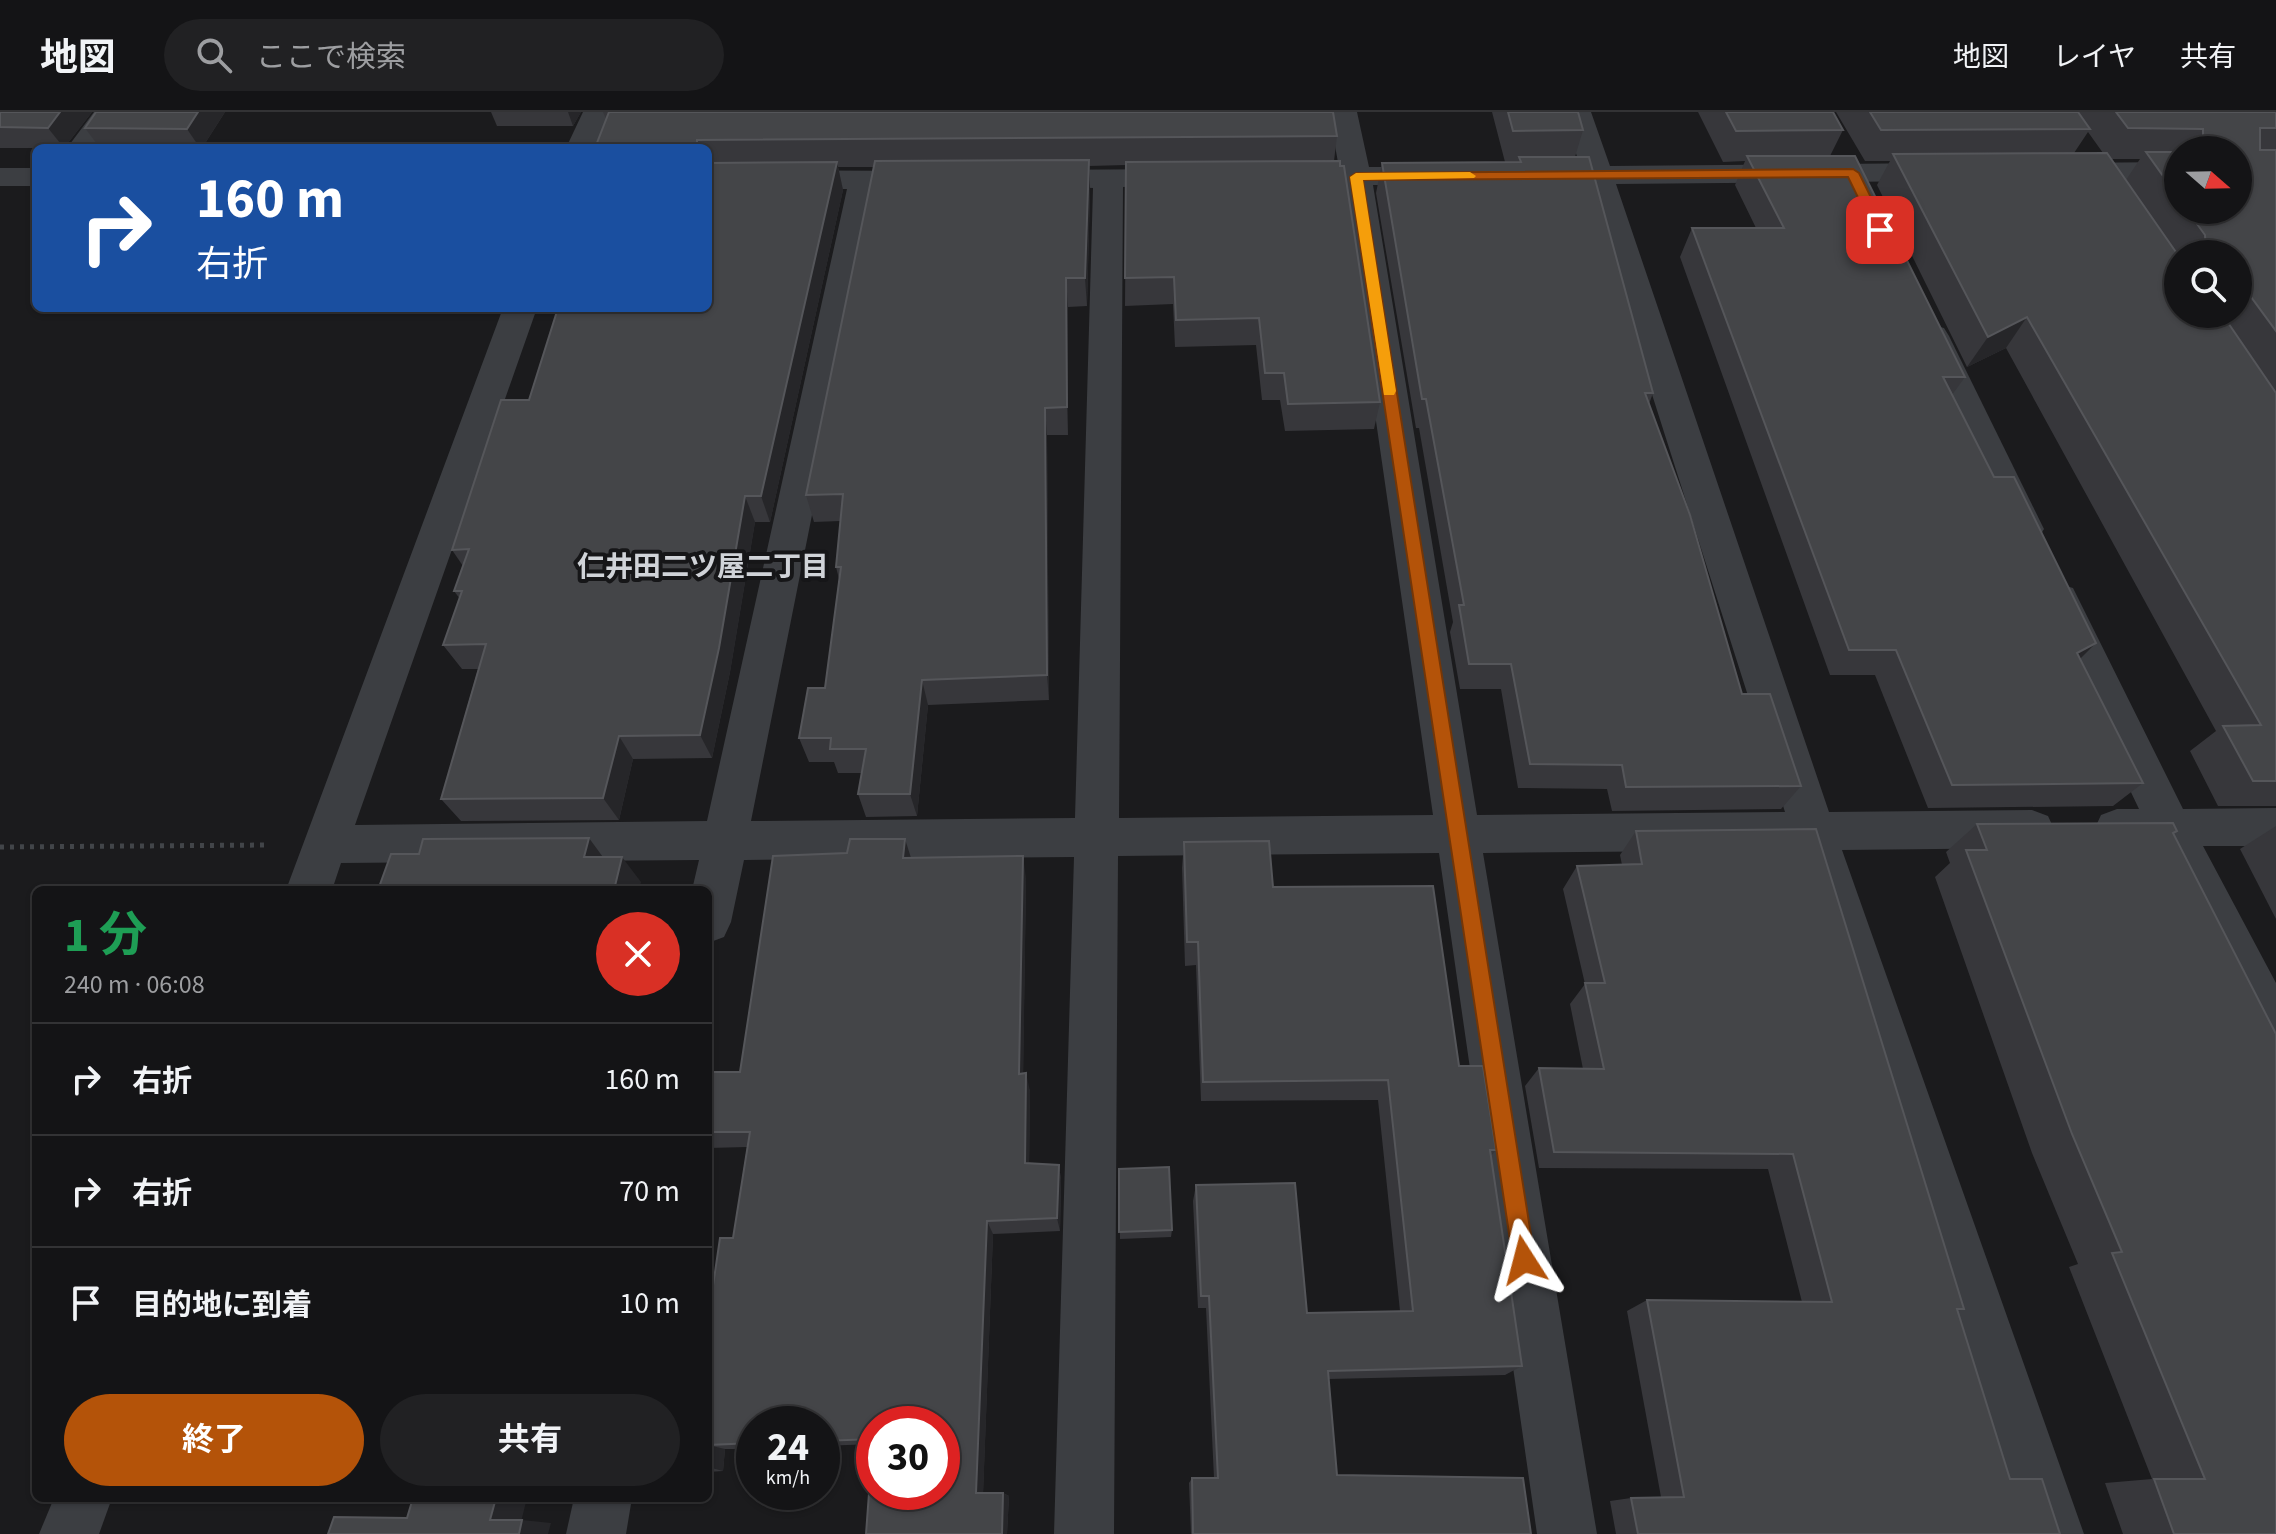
<!DOCTYPE html>
<html lang="ja">
<head>
<meta charset="utf-8">
<style>
	:root { --surface:#141416; --page:#212123; --text:#f1f3f6; --muted:#9d9ea1; --line:#333335; --accent:#b45309 }
	body { margin:0; font-family:"Source Sans 3","Noto Sans JP",sans-serif; background:var(--page); color:var(--text); height:100vh; display:flex; flex-direction:column; font-size:30px; white-space:nowrap }
	* { box-sizing:border-box; margin:0 }
	p { font-size:26px; color:var(--muted) }
	.icon { flex:none; width:44px; height:44px; fill:none; stroke:currentColor; stroke-width:2; stroke-linecap:round; stroke-linejoin:round }
	.map { position:relative; flex:1; overflow:hidden }
	.panel { position:absolute; left:32px; top:774px; width:680px; height:616px; display:flex; flex-direction:column; background:var(--surface); border-radius:12px; box-shadow:0 2px 6px #0004,0 0 0 2px var(--line) }
	.panel>* { flex:none }
	.hud { position:absolute; left:32px; top:32px; width:680px; height:168px; border-radius:12px; box-shadow:0 2px 6px #0004,0 0 0 2px var(--line); background:#1a4fa0; color:#fff; overflow:hidden }
	.needle { width:52px; rotate:110deg }
	.tools { position:absolute; left:2164px; top:24px; display:grid; gap:16px }
	.tools a { display:grid; place-items:center; width:88px; height:88px; border-radius:50%; background:var(--surface); box-shadow:0 2px 6px #0004,0 0 0 2px var(--line); font-size:40px }
	.speed { position:absolute; left:736px; top:1294px; display:flex; gap:16px; font-size:40px; font-weight:700; text-align:center }
	.speed>* { display:grid; place-content:center; width:104px; height:104px; border-radius:50%; background:var(--surface); box-shadow:0 2px 6px #0004,0 0 0 2px var(--line); line-height:1 }
	.speed small { font-size:20px; font-weight:400 }
	.speed .limit { border:12px solid #d22; background:#fff; color:#111 }
	.pin { position:absolute; display:grid; place-items:center; width:68px; height:68px; color:#fff; margin:-34px; border-radius:16px; box-shadow:0 4px 12px #0006 }
	.me { position:absolute; width:88px; margin:-44px; rotate:351deg; stroke-linejoin:round; filter:drop-shadow(0 0 6px #0008) }
	.turn { display:flex; align-items:center; gap:28px; height:168px; padding:0 32px; font-size:36px }
	.turn .icon { width:104px; height:104px; stroke-width:2.5 }
	.turn b { display:block; font-size:56px; line-height:68px }
	.round { display:grid; place-items:center; flex:none; width:84px; height:84px; border-radius:42px; background:var(--page) }
	.headline { display:flex; align-items:center; justify-content:space-between; height:136px; padding:0 32px }
	h1 { font-size:48px; font-weight:700; line-height:60px; color:#1e9e55 }
	.action { display:flex; gap:16px; margin-top:auto; padding:16px 32px }
	.action a { flex:1; height:92px; border-radius:48px; background:var(--accent); color:#fff; font-size:32px; font-weight:700; line-height:92px; text-align:center }
	.action a+a { background:var(--page); color:var(--text) }
	ul { padding:0; list-style:none }
	li { display:flex; align-items:center; gap:24px; height:112px; padding:0 32px; border-top:2px solid var(--line) }
	li div { flex:1 }
	li b { display:block; font-size:30px }
	li em { font-style:normal }
	header { display:flex; align-items:center; gap:48px; box-sizing:border-box; height:112px; padding:0 40px; background:var(--surface); border-bottom:2px solid var(--line) }
	header strong { font-size:38px }
	nav { display:flex; gap:44px; margin-inline-start:auto; font-size:28px }
	.search { width:560px; height:72px; background:var(--page); display:flex; align-items:center; gap:20px; box-sizing:border-box; padding:0 28px; border-radius:44px; color:var(--muted); font-size:30px }
	.map>svg:first-child { display:block }
	.lines { fill:none; stroke-linecap:round; stroke-linejoin:round }
	.path { stroke:#424549; stroke-width:5; stroke-dasharray:4 6; stroke-linecap:butt }
	.minor { fill:#3c3e42; fill-rule:evenodd }
	.wall { fill:#37373b; fill-rule:evenodd }
	.shaded-wall { fill:#262629 }
	.building { fill:#444548; stroke:#55565a; stroke-width:2; fill-rule:evenodd }
	.route { fill:#b45309; stroke:#753606; stroke-width:2 }
	.slow { fill:#f59e0b }
	.labels { text-anchor:middle; stroke-width:8; stroke-linejoin:round; paint-order:stroke }
	.neighbourhood-label { font-size:28px; font-weight:bold; fill:#d0d3d8; stroke:#161618 }
</style>
</head>
<body>
<header>
<strong>地図</strong>
<div class="search"><svg class="icon" aria-label="search" viewBox="0 0 24 24"><circle cx="10" cy="10" r="6"/><path d="M15 15l6 6"/></svg>ここで検索</div>
<nav><a>地図</a><a>レイヤ</a><a>共有</a></nav>
</header>
<div class="map">
<svg width="2276" height="1422" viewBox="0 0 2276 1422">
	<rect width="100%" height="100%" fill="#1b1b1d"/>
	<g class="lines">
		<polyline class="path" points="0,735 267,733"/>
		<g class="minor">
			<polygon points="94,0 123,0 97,36 67,36"/>
			<polygon points="583,0 611,0 596,36 566,36"/>
			<polygon points="1329,0 1357,0 1369,55 1440,55 1451,58 1455,64 1451,70 1440,73 1373,73 1477,703 1785,700 1585,72 1557,69 1553,63 1557,57 1580,54 1563,0 1591,0 1610,54 1944,51 1955,54 1959,60 1955,66 1944,69 1616,72 1829,700 2032,698 2048,704 2054,717 2048,730 2032,736 1842,738 2084,1422 2024,1422 1797,738 1483,741 1597,1422 1537,1422 1439,741 1118,744 1114,1422 1054,1422 1074,745 744,748 731,810 724,825 708,831 708,778 692,778 699,748 341,751 332,778 286,778 503,196 537,196 355,713 707,709 847,77 708,76 708,58 932,59 943,62 947,68 943,74 877,77 751,709 1075,706 1093,76 1017,73 1013,67 1017,61 1028,58 1184,57 1195,60 1199,66 1195,72 1123,75 1119,706 1433,703 1342,74 1273,71 1269,65 1273,59 1339,56"/>
			<polygon points="2178,50 2178,68 2060,69 2049,66 2045,60 2049,54 2060,51"/>
			<rect x="0" y="56" width="36" height="18"/>
			<polygon points="1932,213 1944,216 1949,224 2044,417 2038,427 2025,431 2012,427 2006,417 1915,224 1920,216"/>
			<polygon points="2059,472 2073,476 2183,697 2276,696 2276,734 2203,734 2276,871 2276,942 2259,935 2158,735 2117,735 2101,729 2095,716 2101,703 2117,697 2139,697 2039,487 2045,476"/>
			<polygon points="54,1386 112,1386 99,1422 39,1422"/>
			<polygon points="574,1386 632,1386 626,1422 566,1422"/>
		</g>
	</g>
	<g class="wall">
		<polygon points="0,0 92,0 64,36 0,36"/>
		<polygon points="225,0 202,36 100,36 85,16"/>
		<polygon points="491,0 581,0 573,14 497,14"/>
		<polygon points="603,0 1333,0 1337,24 1334,49 1380,290 1374,317 1285,319 1280,288 1262,288 1256,233 1175,235 1173,192 1125,194 1126,53 1089,54 1090,77 1087,194 1068,195 1068,323 1047,323 1049,588 928,593 917,704 866,705 858,682 862,661 838,661 834,650 809,650 799,626 825,576 839,467 836,455 840,409 814,410 806,383 874,55 838,55 843,78 770,410 755,410 730,560 712,646 633,647 619,708 461,709 441,687 478,557 462,557 443,533 460,487 454,479 463,454 452,438 529,288 708,196 708,36 595,36 606,7"/>
		<polygon points="1492,0 1578,0 1583,18 1575,45 1653,281 1649,292 1742,582 1801,674 1781,697 1612,699 1607,677 1518,676 1501,577 1460,577 1450,520 1453,510 1419,316 1416,316 1376,81 1382,51 1505,50"/>
		<polygon points="1698,0 1833,0 1843,18 1830,44 1965,265 1952,283 2080,547 2143,671 2113,694 1928,696 1875,563 1830,563 1680,145 1692,116 1756,116 1735,73 1745,49 1723,50"/>
		<path d="M1836 0H2276V694H2218L2190 639 2216 619 2006 236 1967 255 1877 73 1890 49H1865ZM2088 20 2103 41H2074ZM2178 38H2238V98H2178ZM2111 47H2140L2126 68ZM2178 142H2238V202H2178Z"/>
		<polygon points="1977,712 2174,721 2276,1422 2123,1422 2105,1371 2152,1367 2069,1155 2078,1152 2032,1041 1935,765 1950,751 1946,740"/>
		<polygon points="2276,714 2276,807 2240,737"/>
		<polygon points="1636,719 1964,1197 1957,1199 2010,1367 2060,1422 1616,1422 1610,1389 1631,1386 1661,1385 1627,1199 1647,1188 1802,1190 1768,1057 1539,1056 1525,974 1539,956 1583,957 1570,892 1585,872 1563,777 1577,754 1622,753 1620,743"/>
		<polygon points="1184,730 1273,775 1459,954 1496,1038 1491,1044 1522,1254 1505,1263 1328,1267 1337,1363 1531,1422 1191,1422 1189,1371 1192,1366 1214,1366 1206,1196 1198,1196 1193,1089 1196,1073 1307,1201 1400,1199 1378,988 1201,989 1196,853 1185,854 1182,756"/>
		<polygon points="911,746 1026,766 1023,961 1030,979 1029,1052 1059,1053 1061,1068 1060,1119 993,1122 983,1381 1003,1381 1009,1384 1007,1422 873,1332 822,1334 822,1312 754,1312 754,1337 725,1337 723,1359 708,1360 708,1208 733,1126 747,1035 708,1036 708,960 740,960"/>
		<polygon points="1119,1057 1172,1118 1171,1125 1120,1127"/>
	</g>
	<g class="shaded-wall">
		<polygon points="60,0 92,0 64,36 48,16"/>
		<polygon points="198,0 225,0 202,36 200,36 187,17"/>
		<polygon points="568,0 581,0 573,14"/>
		<polygon points="1089,48 1090,77 1087,194 1085,166"/>
		<polygon points="837,50 843,78 770,410 761,384"/>
		<polygon points="1066,166 1068,195 1068,323 1067,295"/>
		<polygon points="2027,205 2006,236 1967,255 1988,225"/>
		<polygon points="1045,296 1047,323 1049,588 1047,563"/>
		<polygon points="745,384 755,410 730,560 712,646 700,623"/>
		<polygon points="2096,531 2070,557 2077,541"/>
		<polygon points="922,568 928,593 917,704 910,682"/>
		<polygon points="619,624 633,647 619,708 603,686"/>
		<polygon points="589,726 608,752 584,745"/>
		<polygon points="905,727 912,749 903,746"/>
		<polygon points="1023,744 1026,766 1023,979 1019,962"/>
		<polygon points="622,745 641,770 639,778 614,778"/>
		<polygon points="1026,961 1030,979 1029,1066 1025,1051"/>
		<polygon points="1059,1053 1061,1068 1060,1119 1057,1106"/>
		<polygon points="987,1109 993,1122 983,1384 976,1381"/>
		<polygon points="708,1333 725,1337 723,1359 708,1355"/>
		<polygon points="1003,1381 1009,1384 1007,1422 1002,1422"/>
		<polygon points="496,1386 527,1386 521,1410 490,1408"/>
		<polygon points="522,1408 551,1411 548,1422 519,1422"/>
	</g>
	<g class="building">
		<polygon points="0,0 60,0 48,16 0,15"/>
		<polygon points="96,0 198,0 187,17 85,16"/>
		<polygon points="609,0 1333,0 1337,24 697,28 697,36 595,36"/>
		<polygon points="1508,0 1578,0 1583,18 1513,19"/>
		<polygon points="1726,0 1833,0 1843,18 1736,19"/>
		<polygon points="1870,0 2078,0 2090,17 1881,18"/>
		<polygon points="2116,0 2276,0 2276,16 2260,16 2260,38 2276,38 2276,219 2240,170 2238,170 2238,142 2206,142 2205,123 2187,98 2238,98 2238,38 2203,38 2203,17 2128,16"/>
		<polygon points="2146,40 2178,40 2178,85"/>
		<polygon points="2107,41 2178,143 2178,202 2222,202 2276,281 2276,669 2253,669 2223,614 2261,613 2027,205 1988,225 1893,42"/>
		<polygon points="1747,44 1855,44 1965,265 1943,265 1994,365 2014,365 2096,531 2077,541 2143,671 1952,673 1896,538 1849,538 1692,116 1784,116"/>
		<polygon points="1519,45 1589,45 1653,281 1645,281 1690,403 1742,582 1770,582 1801,674 1626,675 1622,653 1530,652 1511,552 1469,552 1459,493 1464,493 1426,287 1422,287 1382,51 1521,50"/>
		<polygon points="1089,48 1085,166 1066,166 1067,295 1045,296 1047,563 922,568 910,682 858,682 866,637 830,637 831,626 799,626 808,576 825,576 841,455 836,455 843,382 806,383 875,49"/>
		<polygon points="1340,49 1340,54 1344,54 1380,290 1288,292 1284,261 1265,261 1259,206 1176,208 1174,165 1125,166 1126,50"/>
		<polygon points="837,50 761,384 745,384 719,536 700,623 619,624 603,686 441,687 486,532 443,533 462,479 454,479 469,437 452,438 501,288 529,288 558,196 708,196 708,51"/>
		<polygon points="2173,711 2177,719 2173,721 2276,922 2276,1422 2174,1422 2154,1367 2205,1367 2112,1141 2122,1140 2072,1022 1966,738 1987,738 1977,712"/>
		<polygon points="1816,717 1964,1197 1957,1197 2010,1367 2042,1367 2060,1422 1638,1422 1631,1386 1684,1385 1647,1188 1832,1190 1793,1042 1554,1040 1539,956 1604,957 1585,871 1605,871 1577,754 1642,752 1636,719"/>
		<polygon points="589,726 584,745 622,745 614,778 378,778 391,742 419,742 423,727"/>
		<path d="M850 727H905L903 746 1023 744 1019 962 1026 961 1025 1051 1059 1053 1057 1106 987 1109 976 1381H1003L1002 1422H866L873 1327 822 1329V1312H754V1331L708 1333V1334V1208L720 1126H733L750 1020H708V960H740L773 744 847 741ZM874 1312H942V1380H874Z"/>
		<polygon points="1269,729 1273,775 1433,774 1459,954 1483,954 1496,1038 1490,1038 1522,1254 1328,1259 1337,1363 1523,1366 1531,1422 1193,1422 1192,1366 1218,1366 1209,1184 1201,1184 1196,1073 1295,1071 1307,1201 1413,1199 1388,968 1203,970 1198,830 1187,830 1184,730"/>
		<polygon points="1169,1055 1172,1118 1119,1120 1119,1057"/>
		<polygon points="413,1386 496,1386 490,1408 522,1408 519,1422 328,1422 334,1405 407,1406"/>
	</g>
	<polygon class="route" points="1853,57 1859,61 1887,118 1885,121 1874,118 1848,65 1363,68 1535,1148 1532,1156 1524,1159 1517,1156 1513,1148 1350,65 1356,61"/>
	<polygon class="slow" points="1470,60 1476,64 1474,66 1363,68 1396,279 1394,283 1384,283 1350,65 1356,61"/>
	<g class="labels">
		<g class="neighbourhood-label">
			<text x="703" y="464">仁井田二ツ屋二丁目</text>
		</g>
	</g>
</svg>
<div class="tools">
<a><svg class="needle" viewBox="-14 -14 28 28"><path d="M0-13l5 13h-10z" fill="#e53935"/><path d="M0 13l5-13h-10z" fill="#9d9ea1"/></svg></a>
<a><svg class="icon" aria-label="search" viewBox="0 0 24 24"><circle cx="10" cy="10" r="6"/><path d="M15 15l6 6"/></svg></a>
</div>
<div class="speed"><div>24<small>km/h</small></div><div class="limit">30</div></div>
<div class="pin" style="left:1880px;top:118px;background:#d93025"><svg class="icon" aria-label="arrive" viewBox="0 0 24 24"><path d="M6 21V4h12l-3 4 3 4H6"/></svg></div>
<svg class="me" style="left:1524px;top:1148px" viewBox="-20 -20 40 40"><path d="M0-17L14 15 0 8-14 15z" fill="#b45309" stroke="#fff" stroke-width="4"/></svg>
<div class="hud">
<div class="turn"><svg class="icon" aria-label="right" viewBox="0 0 24 24"><path d="M7 20v-9h11M14 6l5 5-5 5"/></svg><div><b>160 m</b>右折</div></div>
</div>
<section class="panel">
<div class="headline"><div><h1>1 分</h1><p>240 m · 06:08</p></div><a class="round" style="background:#d93025;color:#fff"><svg class="icon" aria-label="close" viewBox="0 0 24 24"><path d="M6 6l12 12M18 6L6 18"/></svg></a></div>
<ul>
<li><svg class="icon" aria-label="right" viewBox="0 0 24 24"><path d="M7 20v-9h11M14 6l5 5-5 5"/></svg><div><b>右折</b></div><em>160 m</em></li>
<li><svg class="icon" aria-label="right" viewBox="0 0 24 24"><path d="M7 20v-9h11M14 6l5 5-5 5"/></svg><div><b>右折</b></div><em>70 m</em></li>
<li><svg class="icon" aria-label="arrive" viewBox="0 0 24 24"><path d="M6 21V4h12l-3 4 3 4H6"/></svg><div><b>目的地に到着</b></div><em>10 m</em></li>
</ul>
<div class="action"><a>終了</a><a>共有</a></div>
</section>
</div>
</body>
</html>
